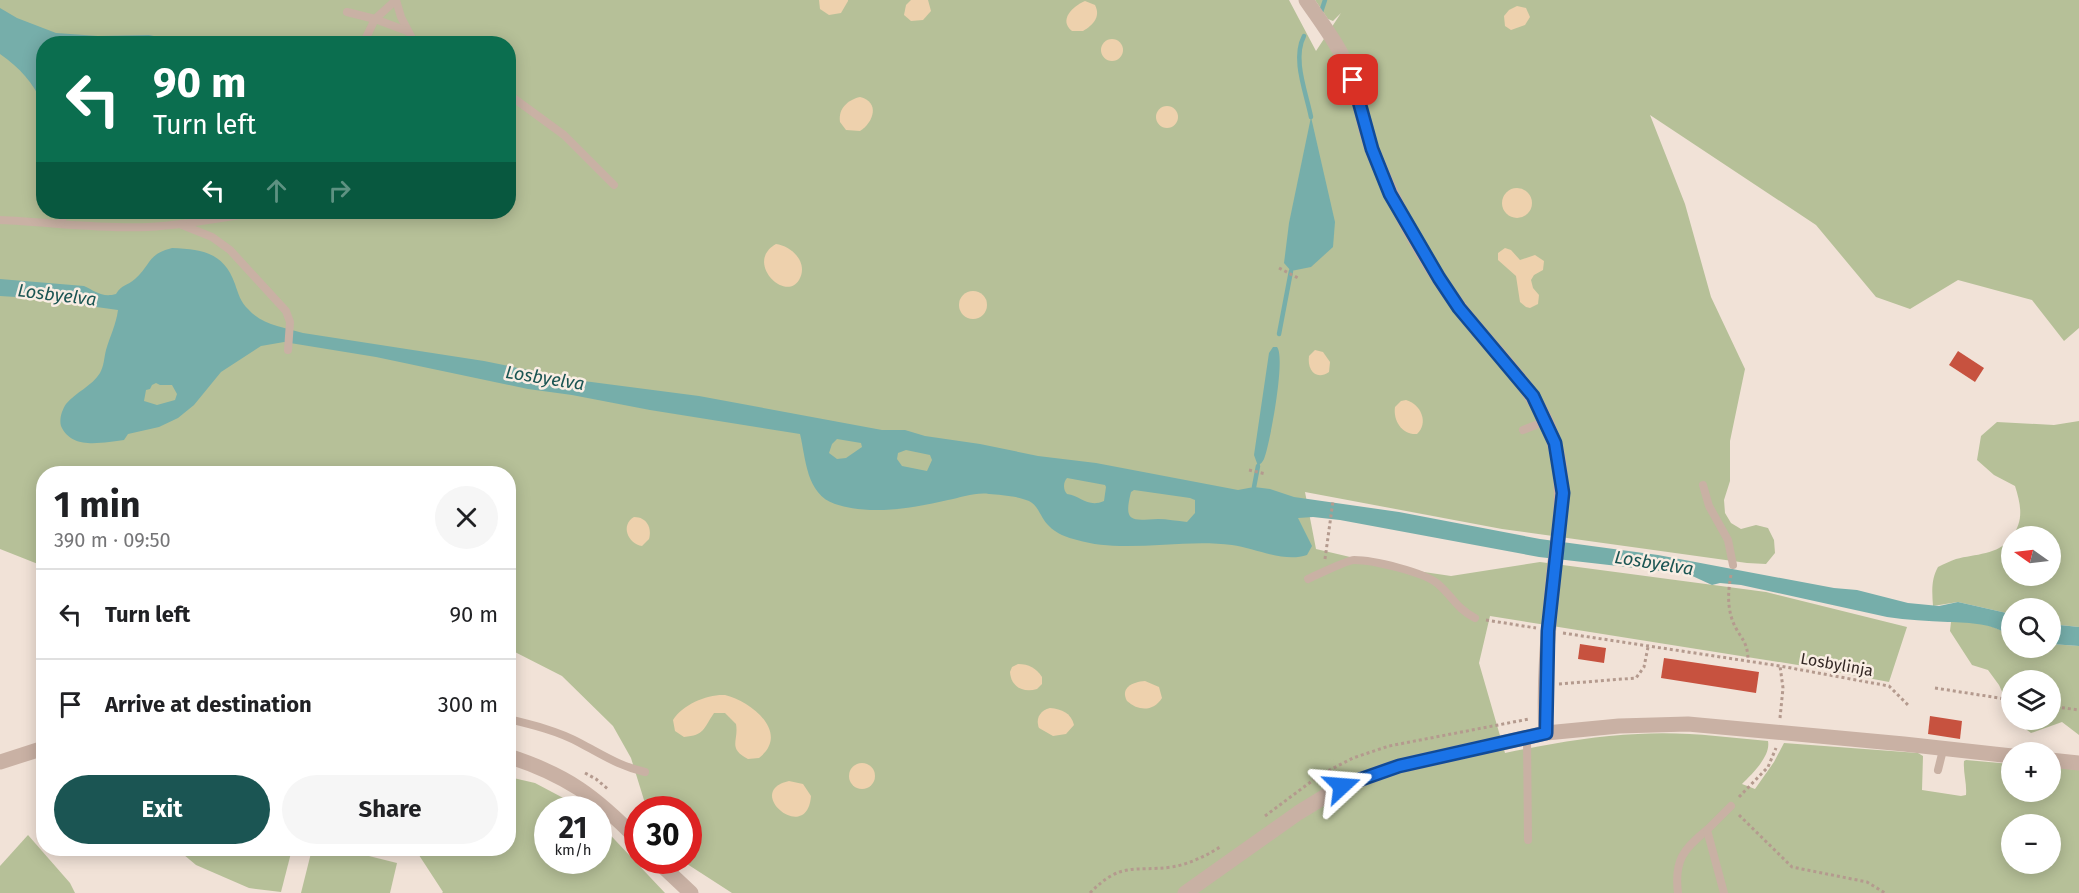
<!DOCTYPE html>
<html lang="en">
<head>
<meta charset="utf-8">
<style>
	:root { --surface:#fff; --page:#f6f6f6; --text:#202124; --muted:#757577; --line:#e0e0e0; --accent:#1b5553 }
	body { margin:0; font-family:"Fira Sans",sans-serif; background:var(--page); color:var(--text); height:100vh; display:flex; flex-direction:column; font-size:22px; white-space:nowrap }
	* { box-sizing:border-box; margin:0 }
	p { font-size:20px; color:var(--muted) }
	.icon { flex:none; width:33px; height:33px; fill:none; stroke:currentColor; stroke-width:2; stroke-linecap:round; stroke-linejoin:round }
	.map { position:relative; flex:1; overflow:hidden }
	.drawer { position:absolute; left:36px; top:466px; width:480px; height:390px; display:flex; flex-direction:column; background:var(--surface); border-radius:24px; box-shadow:0 3px 15px #0003 }
	.drawer>* { flex:none }
	.top-card { position:absolute; left:36px; top:36px; width:480px; height:183px; border-radius:24px; box-shadow:0 3px 15px #0003; background:#0b6e4f; color:#fff; overflow:hidden }
	.needle { width:39px; rotate:284deg }
	.fabs { position:absolute; left:2001px; top:526px; display:grid; gap:12px }
	.fabs a { display:grid; place-items:center; width:60px; height:60px; border-radius:50%; background:var(--surface); box-shadow:0 3px 15px #0003; font-size:30px }
	.speed { position:absolute; left:534px; top:796px; display:flex; gap:12px; font-size:30px; font-weight:700; text-align:center }
	.speed>* { display:grid; place-content:center; width:78px; height:78px; border-radius:50%; background:var(--surface); box-shadow:0 3px 15px #0003; line-height:1 }
	.speed small { font-size:15px; font-weight:400 }
	.speed .limit { border:9px solid #d22; background:#fff; color:#111 }
	.pin { position:absolute; display:grid; place-items:center; width:51px; height:51px; color:#fff; margin:-26px; border-radius:12px; box-shadow:0 3px 9px #0006 }
	.me { position:absolute; width:66px; margin:-33px; rotate:71deg; stroke-linejoin:round; filter:drop-shadow(0 0 4px #0008) }
	.turn { display:flex; align-items:center; gap:21px; height:126px; padding:0 18px; font-size:27px }
	.turn .icon { width:78px; height:78px; stroke-width:2.5 }
	.turn b { display:block; font-size:42px; line-height:51px }
	.lanes { display:flex; align-items:center; height:57px; padding:0 18px; background:#0003; justify-content:center; gap:30px; direction:ltr }
	.lanes .off { opacity:.35 }
	.round { display:grid; place-items:center; flex:none; width:63px; height:63px; border-radius:32px; background:var(--page) }
	.summary { display:flex; align-items:center; justify-content:space-between; height:102px; padding:0 18px }
	h1 { font-size:36px; font-weight:700; line-height:45px }
	.cta { display:flex; gap:12px; margin-top:auto; padding:12px 18px }
	.cta a { flex:1; height:69px; border-radius:36px; background:var(--accent); color:#fff; font-size:24px; font-weight:700; line-height:69px; text-align:center }
	.cta a+a { background:var(--page); color:var(--text) }
	ul { padding:0; list-style:none }
	li { display:flex; align-items:center; gap:18px; height:90px; padding:0 18px; border-top:2px solid var(--line) }
	li div { flex:1 }
	li b { display:block; font-size:22px }
	li em { font-style:normal }
	.map>svg:first-child { display:block }
	.green { fill:#b6c098; fill-rule:evenodd }
	.sand { fill:#eed1ad }
	.water { fill:#76aeaa; fill-rule:evenodd }
	.lines { fill:none; stroke-linecap:round; stroke-linejoin:round }
	.stream { stroke:#76aeaa; stroke-width:4.5 }
	.building { fill:#c7523f }
	.path { stroke:#b49a8e; stroke-width:3; stroke-dasharray:3 3; stroke-linecap:butt }
	.service { stroke:#c9b1a4; stroke-width:8 }
	.minor { stroke:#c9b1a4; stroke-width:15 }
	.route-casing { stroke:#114b97; stroke-width:15 }
	.route { stroke:#1a73e8; stroke-width:10 }
	.labels { text-anchor:middle; stroke-width:5; stroke-linejoin:round; paint-order:stroke }
	.street-label { font-size:16px; fill:#342825; stroke:#f9ede3 }
	.water-label { font-size:18px; font-style:italic; fill:#1b5553; stroke:#f9ede3 }
</style>
</head>
<body>
<div class="map">
<svg width="2079" height="893" viewBox="0 0 2079 893">
	<rect width="100%" height="100%" fill="#f1e2d7"/>
	<g class="green">
		<path d="M0 0H1289L1316 51 1341 13 1333 21 1328 19 1315 0H2079V328L2064 341 2032 300 1958 280 1910 309 1876 297 1816 225 1650 115 1685 204 1711 297 1745 369 1730 441V481L1724 500 1725 513 1731 523 1741 529 1756 525 1768 528 1774 540 1775 553 1766 564 1747 563 1502 529 1305 492 1316 549 1397 568 1451 576 1540 562 1766 592 1907 627 1889 682 1804 666 1490 616 1479 663 1505 753C1549 744 1593 736 1638 734 1682 731 1725 737 1768 741 1771 756 1752 774 1742 784L1755 789 1774 762 1784 743 1918 753 1923 756 1922 790 1961 796 1966 795C1967 783 1963 773 1964 761L1966 760 2011 764 2012 792H2050L2051 767 2079 770V893H732L684 862 688 861V810H650L644 800 631 758 613 726 562 676 509 649 508 474H44L43 566 0 549ZM44 44H508V212H44ZM2012 825H2050V864H2012Z"/>
		<path d="M2079 421V627L2051 624 2050 609H2012L2011 614 1958 602 1933 606C1932 592 1931 579 1938 567 1944 564 1950 561 1956 559 1975 554 1998 555 2011 538L2012 576H2050V537H2012C2024 520 2021 505 2015 486L1994 475 1977 460 1981 436 1997 422 2054 425Z"/>
		<path d="M1951 622C1973 621 1993 624 2011 636L2012 648H2050L2051 644 2079 646V735L2062 722 2031 733 2015 721 2050 720V681H2012L2011 711 1999 685 1988 670 1972 665 1950 631Z"/>
		<polygon points="509,777 535,783 586,810 548,810 548,861 598,861 599,823 665,893 442,893 443,892 415,849 508,849"/>
		<polygon points="28,835 70,883 75,893 0,893 0,866"/>
		<polygon points="177,849 292,849 281,892 249,888 196,865"/>
		<polygon points="312,849 341,849 397,863 390,893 301,893"/>
	</g>
	<g class="sand">
		<polygon points="819,0 848,0 848,1 841,13 829,15 820,9"/>
		<polygon points="911,0 928,0 931,11 923,20 911,21 904,15 906,5"/>
		<path d="M1085 1 1095 5C1101 17 1093 25 1083 31H1072C1058 20 1073 6 1085 1Z"/>
		<polygon points="1517,6 1526,8 1530,17 1525,25 1511,30 1505,26 1504,16 1509,10"/>
		<circle cx="1112" cy="50" r="11"/>
		<path d="M860 97C880 102 874 122 860 131L846 130 840 122C838 108 848 100 860 97Z"/>
		<circle cx="1167" cy="117" r="11"/>
		<circle cx="1517" cy="203" r="15"/>
		<path d="M776 244C792 246 809 263 799 280 785 303 744 262 776 244Z"/>
		<polygon points="1505,248 1511,250 1520,260 1535,255 1544,261 1543,270 1534,275 1531,280 1533,288 1539,295 1538,304 1530,308 1526,307 1520,302 1516,276 1498,260 1498,253"/>
		<circle cx="973" cy="305" r="14"/>
		<path d="M1315 350 1323 352 1330 362 1329 372C1316 381 1307 370 1309 356Z"/>
		<path d="M1406 400C1421 404 1429 423 1417 434 1402 435 1393 421 1395 407L1401 401Z"/>
		<path d="M634 517C647 517 652 528 649 539L642 546C628 544 620 525 634 517Z"/>
		<path d="M1018 664C1029 664 1036 668 1042 677V684L1037 689C1023 693 1011 687 1010 672L1012 667Z"/>
		<path d="M1145 681 1159 687 1162 698C1154 711 1139 712 1127 701 1120 688 1132 682 1145 681Z"/>
		<path d="M725 695C751 701 791 733 759 758L748 759C727 748 739 741 736 724L725 713H714C703 729 705 735 684 737L675 731 673 720C683 704 708 694 725 695Z"/>
		<path d="M1050 708C1062 709 1071 713 1074 725L1066 734 1053 736 1039 728C1035 718 1041 710 1050 708Z"/>
		<circle cx="862" cy="776" r="13"/>
		<path d="M789 781 803 784 811 796C807 846 742 791 789 781Z"/>
	</g>
	<g class="water">
		<path d="M0 8 17 18 56 33 98 36 149 35 187 43 44 44 43 105C33 82 20 68 0 54Z"/>
		<polygon points="1311,117 1335,222 1333,247 1311,267 1291,271 1284,263 1289,223"/>
		<path d="M172 248C203 249 224 253 235 284 238 293 241 303 248 309 262 325 283 327 303 333L484 361 576 380 699 396 882 430H905L925 436 980 444 1038 456 1096 463 1238 490 1254 487 1270 489 1294 497 1399 512 1540 539 1658 555 1834 588 1857 590 1908 603 1939 606 1958 602 2011 614V636C1991 623 1972 623 1948 622 1928 621 1907 620 1887 617L1741 585 1720 583 1712 585 1688 574 1539 557 1340 520 1313 517 1298 518 1312 546 1307 555C1284 563 1255 548 1232 545 1183 538 1123 554 1077 540 1068 538 1055 533 1049 526 1041 519 1039 506 1029 501 1018 496 1000 495 989 494 976 492 960 498 948 500 912 508 872 516 835 504 806 494 806 459 800 434L650 410 572 395 528 389 376 357 284 342 261 346 221 372 194 405 178 418 159 427 128 434 124 440C104 442 72 451 61 426 59 419 62 410 66 404 76 392 92 386 100 373 104 366 104 358 106 350 110 336 116 325 118 310L32 298 0 296V279L84 286C95 291 102 298 116 294 122 284 127 286 135 279 152 264 146 255 172 248ZM156 383 160 385H172L177 394 175 400 157 405 144 401 146 390 150 389 152 385ZM837 439 861 443 862 447 846 458 837 459 829 453 832 444ZM906 450 930 455 932 460 927 471 902 466 897 459 898 453ZM1067 478 1105 485 1106 487 1104 501C1088 508 1081 496 1067 494 1063 490 1063 482 1067 478ZM1134 490 1190 498 1195 500V513L1187 522C1177 521 1167 519 1158 519 1132 520 1123 524 1131 492Z"/>
		<path d="M1273 347H1277C1286 357 1270 444 1264 459 1262 463 1261 463 1258 466L1254 455 1269 353Z"/>
		<polygon points="2050,624 2079,627 2079,646 2051,644"/>
	</g>
	<g class="lines">
		<g class="stream">
			<polyline points="1321,12 1325,0"/>
			<path d="M1304 36C1292 59 1306 92 1311 117"/>
			<polyline points="1279,334 1291,271"/>
			<polyline points="1254,487 1258,466"/>
		</g>
	</g>
	<g class="building">
		<polygon points="1958,351 1984,368 1975,382 1949,365"/>
		<polygon points="1580,644 1606,648 1604,663 1578,659"/>
		<polygon points="1664,658 1759,672 1756,693 1661,678"/>
		<polygon points="1930,716 1962,721 1960,739 1928,734"/>
	</g>
	<g class="lines">
		<g class="path">
			<polyline points="1279,268 1300,279"/>
			<polyline points="1249,470 1266,474"/>
			<polyline points="1325,559 1333,501"/>
			<path d="M1731 575C1728 591 1727 606 1733 622 1740 639 1748 640 1748 661"/>
			<polyline points="1486,620 1536,628"/>
			<polyline points="1563,633 1780,666 1889,686 1908,705"/>
			<polyline points="1559,684 1636,678 1644,667 1648,647"/>
			<polyline points="1935,688 2012,700"/>
			<polyline points="2050,706 2079,710"/>
			<polyline points="1780,718 1783,688 1780,666"/>
			<polyline points="585,773 596,779 609,790"/>
			<polyline points="1739,797 1768,767 1776,748"/>
			<polyline points="1739,815 1792,867 1867,882 1885,893"/>
			<polyline points="1265,816 1320,775 1353,758 1389,746 1529,719"/>
			<path d="M1090 893C1121 861 1134 872 1172 867 1189 864 1206 856 1220 847"/>
		</g>
		<g class="service">
			<polyline points="396,0 401,17 415,44"/>
			<polyline points="347,12 375,19 407,31"/>
			<polyline points="363,44 375,19 396,0"/>
			<polyline points="508,94 564,135 614,185"/>
			<path d="M0 220C49 222 99 229 148 227 185 225 222 218 258 212"/>
			<polyline points="60,223 66,212"/>
			<polyline points="182,225 212,237 230,250 286,311 290,322 288,350"/>
			<polyline points="1523,430 1546,421"/>
			<polyline points="1703,485 1709,506 1728,540 1733,565"/>
			<path d="M1308 579C1317 575 1347 560 1354 560 1373 560 1424 572 1438 584 1453 597 1457 609 1475 618"/>
			<path d="M508 719C533 725 558 731 580 743 603 755 619 766 645 772"/>
			<polyline points="1527,737 1528,840"/>
			<polyline points="1938,770 1943,750"/>
			<path d="M1678 893C1674 861 1683 849 1707 830"/>
			<polyline points="1724,893 1707,830 1731,806"/>
		</g>
		<g class="minor">
			<path d="M1306 0C1323 25 1342 49 1352 78 1361 102 1364 129 1373 152 1395 206 1424 260 1459 307 1494 354 1544 393 1557 453 1566 492 1559 530 1554 570 1549 624 1543 679 1546 733"/>
			<path d="M508 756C567 775 595 796 638 840"/>
			<polyline points="2050,760 2079,763"/>
			<polyline points="0,762 44,748"/>
			<polyline points="657,861 691,893"/>
			<polyline points="1185,893 1298,813 1342,786 1399,766 1546,733 1619,726 1688,724 1904,744 2012,756"/>
		</g>
	</g>
	<g class="lines">
		<defs>
			<polyline id="route" points="1342,786 1399,766 1546,733 1548,631 1563,493 1555,443 1533,396 1459,308 1439,278 1390,194 1372,149 1353,80"/>
		</defs>
		<use href="#route" class="route-casing"/>
		<use href="#route" class="route"/>
	</g>
	<g class="labels">
		<g class="street-label">
			<text transform="translate(1837 664) rotate(10)" y="6">Losbylinja</text>
		</g>
		<g class="water-label">
			<text transform="translate(57 295) rotate(7)" y="6">Losbyelva</text>
			<text transform="translate(545 378) rotate(9)" y="6">Losbyelva</text>
			<text transform="translate(1654 563) rotate(9)" y="6">Losbyelva</text>
		</g>
	</g>
</svg>
<div class="fabs">
<a><svg class="needle" viewBox="-14 -14 28 28"><path d="M0-13l5 13h-10z" fill="#e53935"/><path d="M0 13l5-13h-10z" fill="#757577"/></svg></a>
<a><svg class="icon" aria-label="search" viewBox="0 0 24 24"><circle cx="10" cy="10" r="6"/><path d="M15 15l6 6"/></svg></a>
<a><svg class="icon" aria-label="layers" viewBox="0 0 24 24"><path d="M12 4l9 5-9 5-9-5zM3 14l9 5 9-5"/></svg></a>
<a>+</a>
<a>−</a>
</div>
<div class="speed"><div>21<small>km/h</small></div><div class="limit">30</div></div>
<div class="pin" style="left:1353px;top:80px;background:#d93025"><svg class="icon" aria-label="arrive" viewBox="0 0 24 24"><path d="M6 21V4h12l-3 4 3 4H6"/></svg></div>
<svg class="me" style="left:1342px;top:786px" viewBox="-20 -20 40 40"><path d="M0-17L14 15 0 8-14 15z" fill="#1a73e8" stroke="#fff" stroke-width="4"/></svg>
<div class="top-card">
<div class="turn"><svg class="icon" aria-label="left" viewBox="0 0 24 24"><path d="M17 20v-9H6M10 6l-5 5 5 5"/></svg><div><b>90 m</b>Turn left</div></div>
<div class="lanes"><svg class="icon" aria-label="left" viewBox="0 0 24 24"><path d="M17 20v-9H6M10 6l-5 5 5 5"/></svg><svg class="icon off" aria-label="ahead" viewBox="0 0 24 24"><path d="M12 20V5M6 11l6-6 6 6"/></svg><svg class="icon off" aria-label="right" viewBox="0 0 24 24"><path d="M7 20v-9h11M14 6l5 5-5 5"/></svg></div>
</div>
<section class="drawer">
<div class="summary"><div><h1>1 min</h1><p>390 m · 09:50</p></div><a class="round"><svg class="icon" aria-label="close" viewBox="0 0 24 24"><path d="M6 6l12 12M18 6L6 18"/></svg></a></div>
<ul>
<li><svg class="icon" aria-label="left" viewBox="0 0 24 24"><path d="M17 20v-9H6M10 6l-5 5 5 5"/></svg><div><b>Turn left</b></div><em>90 m</em></li>
<li><svg class="icon" aria-label="arrive" viewBox="0 0 24 24"><path d="M6 21V4h12l-3 4 3 4H6"/></svg><div><b>Arrive at destination</b></div><em>300 m</em></li>
</ul>
<div class="cta"><a>Exit</a><a>Share</a></div>
</section>
</div>
</body>
</html>
